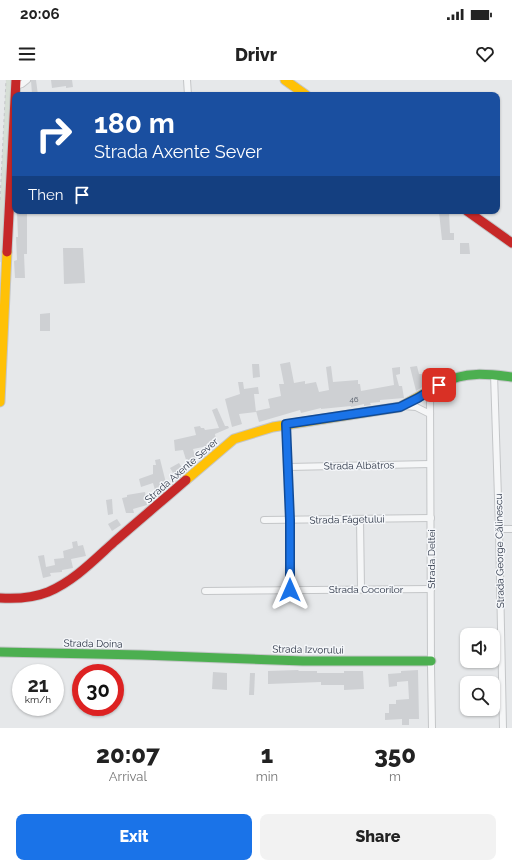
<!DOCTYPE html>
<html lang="en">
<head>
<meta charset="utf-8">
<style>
	:root { --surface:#fff; --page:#f2f2f2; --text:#222; --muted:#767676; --accent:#1a73e8 }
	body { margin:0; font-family:Raleway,sans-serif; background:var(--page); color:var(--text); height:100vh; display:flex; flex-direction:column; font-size:15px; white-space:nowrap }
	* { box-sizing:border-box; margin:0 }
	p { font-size:13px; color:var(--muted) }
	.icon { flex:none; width:22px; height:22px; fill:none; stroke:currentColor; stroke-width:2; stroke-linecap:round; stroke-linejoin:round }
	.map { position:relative; height:648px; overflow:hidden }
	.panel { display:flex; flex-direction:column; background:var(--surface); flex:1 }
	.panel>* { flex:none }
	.hud { position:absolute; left:12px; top:12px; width:488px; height:122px; border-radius:8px; box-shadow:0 1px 3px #0004; background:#1a4fa0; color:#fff; overflow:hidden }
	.controls { position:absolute; left:460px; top:548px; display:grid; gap:8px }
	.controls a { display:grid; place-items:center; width:40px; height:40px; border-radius:8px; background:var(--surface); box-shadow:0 1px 3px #0004; font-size:20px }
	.speed { position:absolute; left:12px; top:584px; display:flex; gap:8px; font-size:20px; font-weight:700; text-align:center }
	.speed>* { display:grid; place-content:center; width:52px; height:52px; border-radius:50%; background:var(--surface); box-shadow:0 1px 3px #0004; line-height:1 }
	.speed small { font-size:10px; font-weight:400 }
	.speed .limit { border:6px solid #d22; background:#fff; color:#111 }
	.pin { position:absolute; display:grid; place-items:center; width:34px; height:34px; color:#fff; margin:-17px; border-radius:8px; box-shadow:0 2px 6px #0006 }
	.me { position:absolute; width:44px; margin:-22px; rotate:0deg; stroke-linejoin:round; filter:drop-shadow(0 0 3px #0008) }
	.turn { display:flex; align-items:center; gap:14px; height:84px; padding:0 16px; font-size:18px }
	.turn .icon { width:52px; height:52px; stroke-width:2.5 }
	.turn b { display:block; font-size:28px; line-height:34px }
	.then { display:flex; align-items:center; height:38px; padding:0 16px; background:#0003; gap:8px; font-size:15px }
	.eta { display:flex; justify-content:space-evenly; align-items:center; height:68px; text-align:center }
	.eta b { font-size:24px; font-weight:800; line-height:28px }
	.action { display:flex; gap:8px; margin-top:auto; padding:8px 16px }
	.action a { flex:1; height:46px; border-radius:8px; background:var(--accent); color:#fff; font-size:16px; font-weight:800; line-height:46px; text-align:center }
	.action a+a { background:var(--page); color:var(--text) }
	.status { display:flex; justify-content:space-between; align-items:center; height:28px; padding:0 20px; background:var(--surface); direction:ltr }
	.status svg { height:11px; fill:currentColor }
	header { display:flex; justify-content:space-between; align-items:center; height:52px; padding:0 16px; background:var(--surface); font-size:18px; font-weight:800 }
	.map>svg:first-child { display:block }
	.green { fill:#d6ded6 }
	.building { fill:#ced0d3 }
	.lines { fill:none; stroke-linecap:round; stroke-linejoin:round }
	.street-casing { stroke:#c4c6c8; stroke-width:8 }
	.fast-casing { stroke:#c4c6c8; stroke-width:11 }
	.slow-casing { stroke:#c4c6c8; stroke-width:11 }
	.jam-casing { stroke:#c4c6c8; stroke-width:11 }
	.path { stroke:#c5c6ca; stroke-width:1; stroke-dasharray:3 3; stroke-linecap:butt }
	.street { stroke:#f5f6f7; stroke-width:6 }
	.fast { stroke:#4caf50; stroke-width:9 }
	.slow { stroke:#ffc107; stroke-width:9 }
	.jam { stroke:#c62828; stroke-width:9 }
	.route-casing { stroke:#114b97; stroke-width:10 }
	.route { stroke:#1a73e8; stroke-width:7 }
	.labels { text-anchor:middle; stroke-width:3; stroke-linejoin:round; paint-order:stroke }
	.number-label { font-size:8px; fill:#545c69 }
	.street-label { font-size:10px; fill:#2b3445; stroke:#f4f6f9 }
</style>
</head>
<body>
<div class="status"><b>20:06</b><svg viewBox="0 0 49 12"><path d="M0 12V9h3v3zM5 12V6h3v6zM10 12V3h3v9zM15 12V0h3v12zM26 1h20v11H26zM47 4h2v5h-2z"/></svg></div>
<header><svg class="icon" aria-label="menu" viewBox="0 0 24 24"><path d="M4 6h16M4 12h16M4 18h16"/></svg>Drivr<svg class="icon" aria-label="heart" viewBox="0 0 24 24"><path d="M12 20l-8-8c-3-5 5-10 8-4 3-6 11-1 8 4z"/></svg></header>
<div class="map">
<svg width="512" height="648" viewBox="0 0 512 648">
	<rect width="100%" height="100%" fill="#e6e8ea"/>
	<polygon class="green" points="6,0 16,0 7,183 0,182 0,121"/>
	<g class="building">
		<polygon points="31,0 36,0 38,15 32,15"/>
		<polygon points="51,0 72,0 73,7 66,8 66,6 52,8"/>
		<polygon points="17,131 27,131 27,174 24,174 25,198 15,198 14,181 17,180 16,157 18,157"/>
		<polygon points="439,132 449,132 450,153 454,153 454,160 442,160"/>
		<polygon points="460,163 469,163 470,174 460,174"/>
		<polygon points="63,168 83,168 85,203 64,204"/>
		<polygon points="50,233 50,251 40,251 40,234"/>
		<polygon points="290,282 294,303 305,301 305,304 316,302 319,312 329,310 326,287 331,286 333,302 358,300 358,304 360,304 361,311 394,305 392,288 400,287 400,294 396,295 399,306 402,306 404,318 380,320 380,322 370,323 371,325 364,326 364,324 351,327 351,326 321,329 321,328 301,333 300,330 259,342 256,331 270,328 268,319 281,316 279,304 284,304 280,284"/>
		<polygon points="252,284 259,284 260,297 253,298"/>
		<polygon points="417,286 419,294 422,294 424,306 416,311 410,287"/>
		<polygon points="238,302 243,302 244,309 258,307 259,314 254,314 256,332 239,334 242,344 232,347 225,319 240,314"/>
		<polygon points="217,328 225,346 228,346 229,348 215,354 216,361 208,363 208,366 193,369 196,380 187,383 183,370 175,371 174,360 196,355 194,347 200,346 201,348 204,348 205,350 219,348 212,330"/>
		<polygon points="160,379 167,407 155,410 153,403 141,407 139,399 153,394 153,385 156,385 155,380"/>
		<polygon points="179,383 184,391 175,396 170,388"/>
		<polygon points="145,412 147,425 133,429 134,433 126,433 122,418 127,417 127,415"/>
		<polygon points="112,419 113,434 108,435 106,420"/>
		<polygon points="117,439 121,445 112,451 108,444"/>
		<polygon points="77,461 78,466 83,465 86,476 71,479 73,488 62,490 62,492 50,493 51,496 43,498 38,476 44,475 46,487 55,485 54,479 64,478 63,471 73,468 72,462"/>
		<polygon points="298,590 299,591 317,591 317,593 344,593 344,591 363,591 364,609 344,610 344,605 321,605 321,602 268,604 268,591"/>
		<polygon points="418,590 419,639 409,639 409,645 402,645 402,639 385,640 385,633 389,633 389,624 396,624 396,620 409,619 408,601 397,602 397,606 389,607 388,594 401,593 401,591"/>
		<polygon points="213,592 227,593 227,610 212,609"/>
		<polygon points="250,593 255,593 254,615 249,615"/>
	</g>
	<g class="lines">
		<defs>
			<g id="street">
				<polyline points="187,0 188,15"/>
				<polyline points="15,6 22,4 27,0"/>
				<polyline points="494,294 499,449 503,648"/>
				<polyline points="430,311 431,586 432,648"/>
				<polyline points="403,326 416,327 430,334"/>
				<polyline points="286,344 290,440 290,510"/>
				<polyline points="288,387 430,384"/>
				<polyline points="360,439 361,509"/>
				<polyline points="264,440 431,438"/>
				<polyline points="499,449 512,449"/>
				<polyline points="205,511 431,509"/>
			</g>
			<g id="fast">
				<path d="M443 303C465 291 488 294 512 297"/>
				<polyline points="0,572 141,575 303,581 431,581"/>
			</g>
			<g id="slow">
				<polyline points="285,0 306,15"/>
				<polyline points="0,322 7,172"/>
				<polyline points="186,400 234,359 273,347 400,327 443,303"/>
			</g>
			<g id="jam">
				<polyline points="467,131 512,163"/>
				<polyline points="7,172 16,0"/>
				<path d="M0 518C16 519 33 518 48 512 74 501 94 480 114 462 138 441 162 421 186 400"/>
			</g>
		</defs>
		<use href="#street" class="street-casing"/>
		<use href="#fast" class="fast-casing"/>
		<use href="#slow" class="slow-casing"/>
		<use href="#jam" class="jam-casing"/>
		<polyline class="path" points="0,120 6,0"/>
		<use href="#street" class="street"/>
		<use href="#fast" class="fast"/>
		<use href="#slow" class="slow"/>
		<use href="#jam" class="jam"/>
	</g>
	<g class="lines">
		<defs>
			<polyline id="route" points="290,510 290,440 286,344 400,327 418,318 439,305"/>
		</defs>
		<use href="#route" class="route-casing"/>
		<use href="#route" class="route"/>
	</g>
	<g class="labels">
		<g class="number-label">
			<text x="354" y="322">46</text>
		</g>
		<g class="street-label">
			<text transform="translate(359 385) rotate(-1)" y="4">Strada Albatros</text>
			<text transform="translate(181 390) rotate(-41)" y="4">Strada Axente Sever</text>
			<text transform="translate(347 439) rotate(-1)" y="4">Strada Făgetului</text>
			<text transform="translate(499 471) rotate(-91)" y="4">Strada George Călinescu</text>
			<text transform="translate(431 479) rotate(-90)" y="4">Strada Deltei</text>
			<text x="366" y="513">Strada Cocorilor</text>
			<text transform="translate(93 563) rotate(1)" y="4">Strada Doina</text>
			<text transform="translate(308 569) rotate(1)" y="4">Strada Izvorului</text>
		</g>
	</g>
</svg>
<div class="controls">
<a><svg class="icon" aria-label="sound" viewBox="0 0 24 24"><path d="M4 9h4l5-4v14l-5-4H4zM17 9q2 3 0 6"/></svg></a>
<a><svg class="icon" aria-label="search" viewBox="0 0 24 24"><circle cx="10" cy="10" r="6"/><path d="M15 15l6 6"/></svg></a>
</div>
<div class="speed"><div>21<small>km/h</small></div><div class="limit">30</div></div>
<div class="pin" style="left:439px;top:305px;background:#d93025"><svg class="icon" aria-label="arrive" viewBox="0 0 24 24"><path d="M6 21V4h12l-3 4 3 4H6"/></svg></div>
<svg class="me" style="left:290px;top:510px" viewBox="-20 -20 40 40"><path d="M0-17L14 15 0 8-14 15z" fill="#1a73e8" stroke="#fff" stroke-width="4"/></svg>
<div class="hud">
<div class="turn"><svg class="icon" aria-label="right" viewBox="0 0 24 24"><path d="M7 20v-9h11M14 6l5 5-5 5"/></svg><div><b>180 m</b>Strada Axente Sever</div></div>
<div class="then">Then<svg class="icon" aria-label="arrive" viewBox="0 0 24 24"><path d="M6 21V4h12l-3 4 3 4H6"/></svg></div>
</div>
</div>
<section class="panel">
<div class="eta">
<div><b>20:07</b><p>Arrival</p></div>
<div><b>1</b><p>min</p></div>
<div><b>350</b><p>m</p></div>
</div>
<div class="action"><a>Exit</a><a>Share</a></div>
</section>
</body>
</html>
